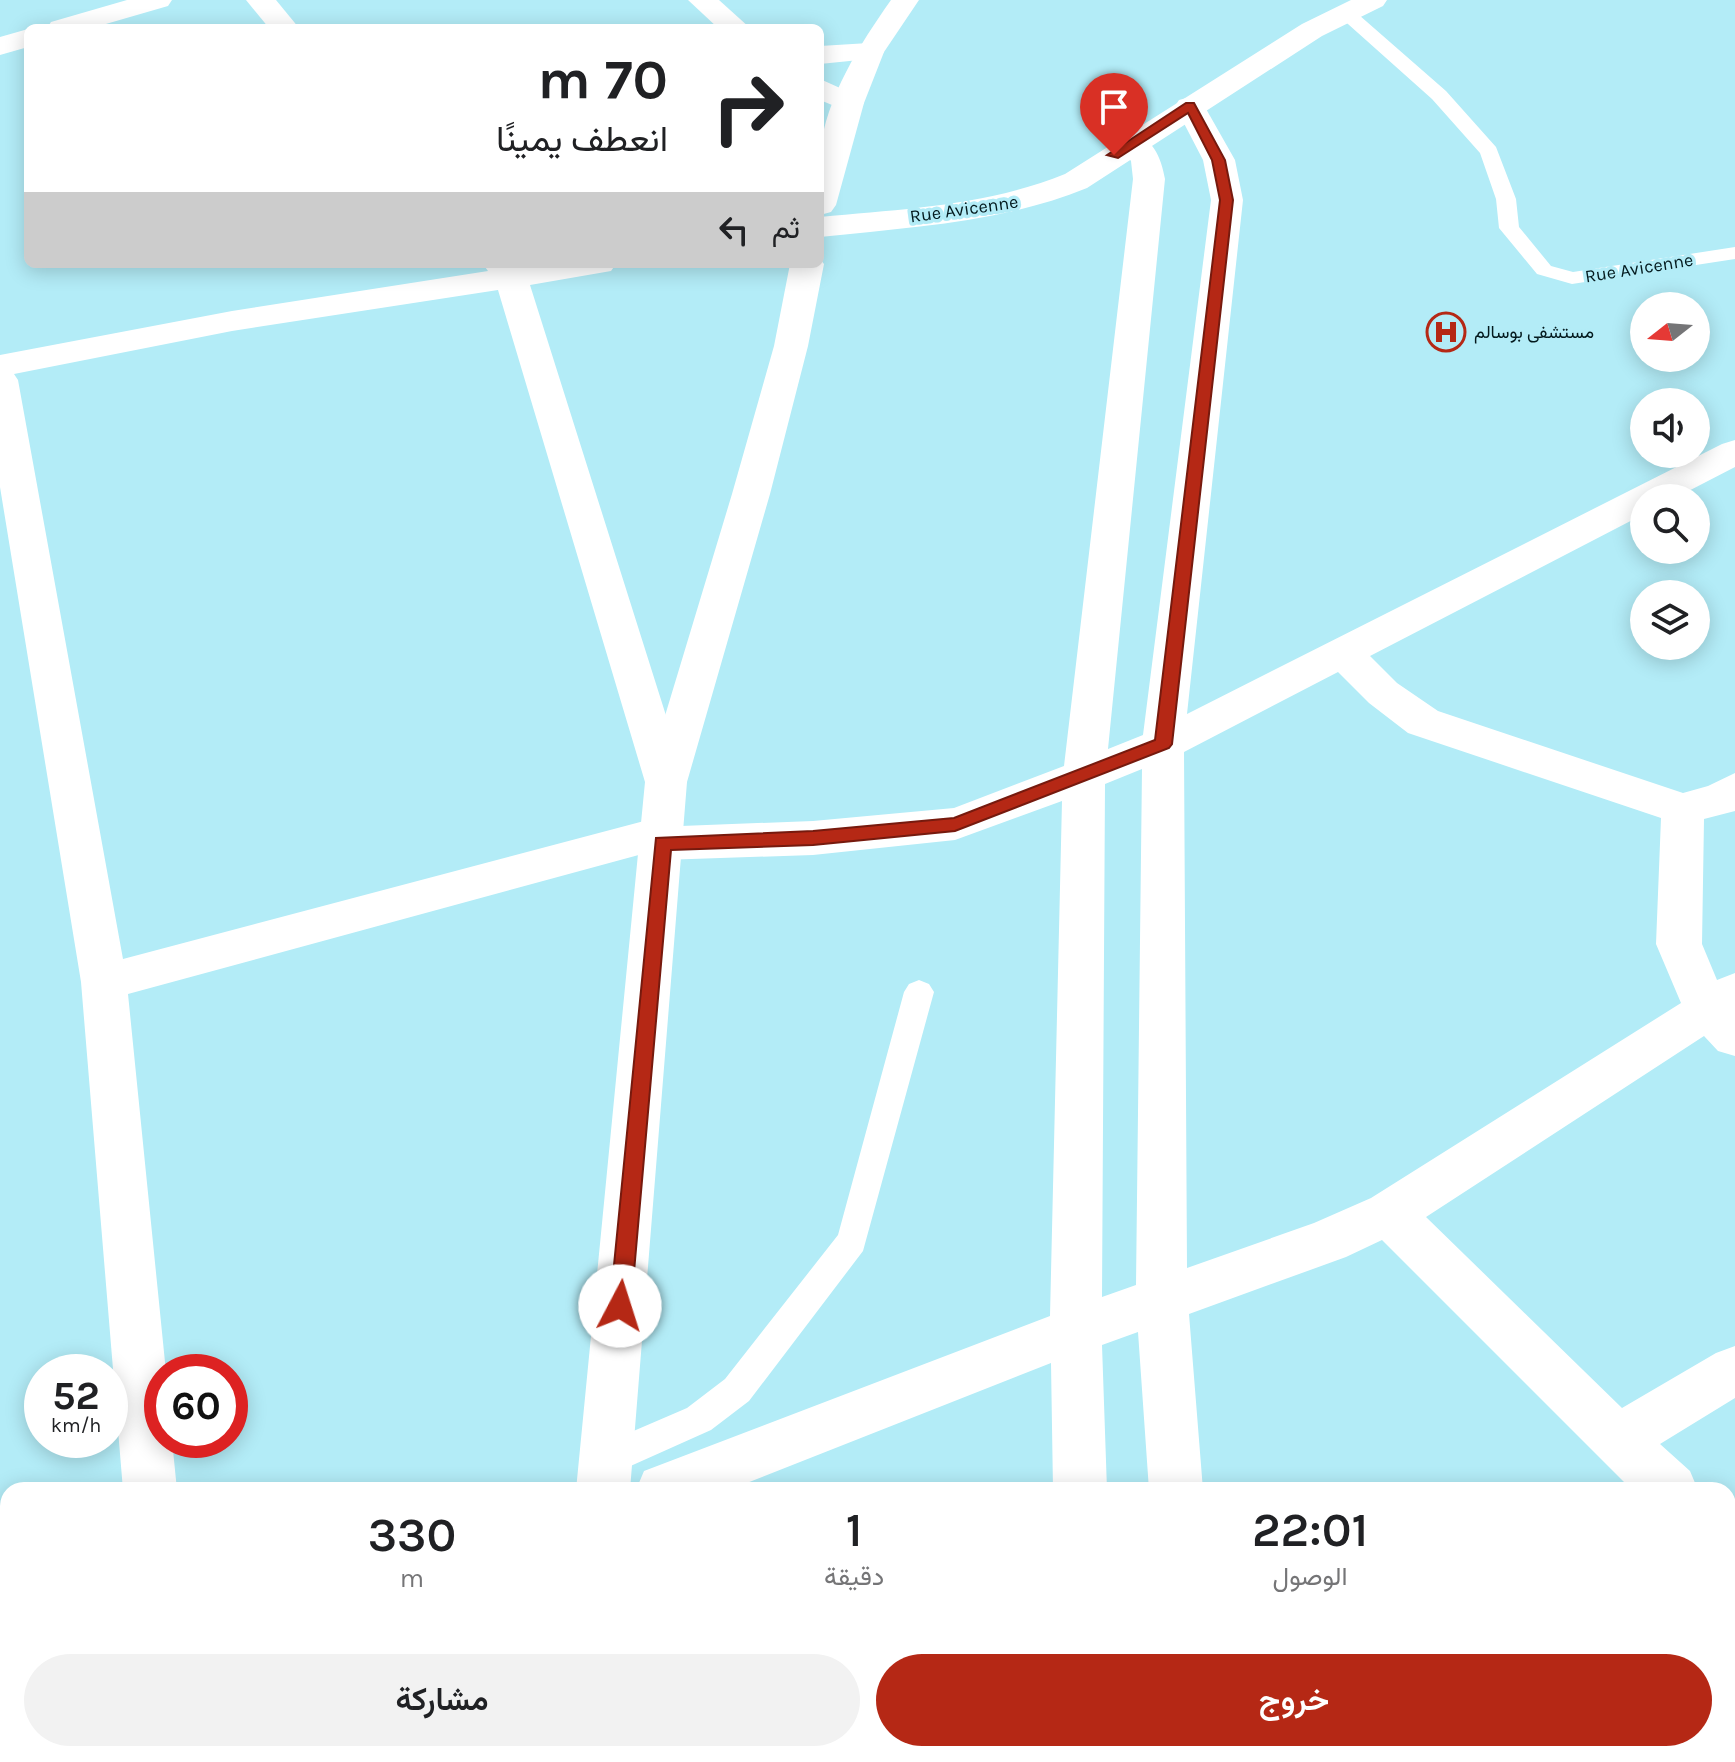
<!DOCTYPE html>
<html lang="ar">
<head>
<meta charset="utf-8">
<style>
	:root { --surface:#fff; --page:#f2f2f2; --text:#202124; --muted:#757577; --accent:#b52815 }
	body { margin:0; font-family:Karla,Vazirmatn,sans-serif; background:var(--page); color:var(--text); direction:rtl; height:100vh; display:flex; flex-direction:column; font-size:30px; white-space:nowrap }
	* { box-sizing:border-box; margin:0 }
	p { font-size:26px; color:var(--muted) }
	.icon { flex:none; width:44px; height:44px; fill:none; stroke:currentColor; stroke-width:2; stroke-linecap:round; stroke-linejoin:round }
	.map { position:relative; flex:1; overflow:hidden; direction:ltr }
	.panel { position:absolute; left:0px; top:1482px; width:1736px; height:280px; display:flex; flex-direction:column; background:var(--surface); border-radius:24px 24px 0 0; box-shadow:0 4px 20px #0003; direction:rtl }
	.panel>* { flex:none }
	.guide { position:absolute; left:24px; top:24px; width:800px; height:244px; border-radius:12px; box-shadow:0 4px 20px #0003; direction:rtl; background:#fff; color:var(--text); overflow:hidden }
	.needle { width:52px; rotate:253deg }
	.buttons { position:absolute; left:1630px; top:292px; display:grid; gap:16px }
	.buttons a { display:grid; place-items:center; width:80px; height:80px; border-radius:50%; background:var(--surface); box-shadow:0 4px 20px #0003; font-size:40px }
	.speed { position:absolute; left:24px; top:1354px; display:flex; gap:16px; font-size:40px; font-weight:700; text-align:center }
	.speed>* { display:grid; place-content:center; width:104px; height:104px; border-radius:50%; background:var(--surface); box-shadow:0 4px 20px #0003; line-height:1 }
	.speed small { font-size:20px; font-weight:400 }
	.speed .limit { border:12px solid #d22; background:#fff; color:#111 }
	.pin { position:absolute; display:grid; place-items:center; width:68px; height:68px; color:#fff; margin:-82px -34px; border-radius:50% 50% 50% 0; rotate:-45deg; box-shadow:0 0 8px #0007 }
	.pin .icon { rotate:45deg }
	.me { position:absolute; width:88px; margin:-44px; rotate:5deg; stroke-linejoin:round; filter:drop-shadow(0 0 6px #0008) }
	.turn { display:flex; align-items:center; gap:28px; height:168px; padding:0 24px; font-size:36px }
	.turn .icon { width:104px; height:104px; stroke-width:2.5 }
	.turn b { display:block; font-size:56px; line-height:68px }
	.then { display:flex; align-items:center; height:76px; padding:0 24px; background:#0003; gap:16px; font-size:30px }
	.eta { display:flex; justify-content:space-evenly; align-items:center; height:136px; text-align:center }
	.eta b { font-size:48px; font-weight:600; line-height:56px }
	.primary-button { display:flex; gap:16px; margin-top:auto; padding:16px 24px }
	.primary-button a { flex:1; height:92px; border-radius:48px; background:var(--accent); color:#fff; font-size:32px; font-weight:600; line-height:92px; text-align:center }
	.primary-button a+a { background:var(--page); color:var(--text) }
	.map>svg:first-child { display:block }
	.lines { fill:none; stroke-linecap:round; stroke-linejoin:round }
	.service { fill:#fff; fill-rule:evenodd }
	.minor { fill:#fff; fill-rule:evenodd }
	.tertiary { fill:#fff; fill-rule:evenodd }
	.primary { fill:#fff; fill-rule:evenodd }
	.route { fill:#b52815; stroke:#761a0e; stroke-width:2 }
	.labels { text-anchor:middle; stroke-width:7; stroke-linejoin:round; paint-order:stroke }
	.far-street-label { font-size:18px; fill:#03191d; stroke:#b3ecf7 }
	.far-poi-label { font-size:18px; fill:#03191d; stroke:#b3ecf7; text-anchor:start }
</style>
</head>
<body>
<div class="map">
<svg width="1735" height="1762" viewBox="0 0 1735 1762">
	<rect width="100%" height="100%" fill="#b3ecf7"/>
	<g class="lines">
		<g class="service">
			<polygon points="1345,7 1351,8 1446,91 1496,147 1516,199 1519,227 1551,266 1573,272 1735,247 1735,259 1572,284 1537,274 1499,228 1496,199 1480,153 1432,99 1339,16 1336,12 1339,8"/>
			<polygon points="919,980 929,984 934,992 863,1251 749,1401 711,1430 606,1477 594,1472 589,1460 594,1448 687,1408 725,1379 838,1235 904,992 909,984"/>
		</g>
		<g class="minor">
			<polygon points="127,0 172,0 168,6 92,28 47,28 51,22"/>
			<polygon points="246,0 276,0 299,28 269,28"/>
			<polygon points="688,0 719,0 750,28 718,28"/>
			<polygon points="28,29 28,47 0,55 0,37"/>
			<polygon points="869,43 879,46 884,52 879,58 820,64 820,46"/>
			<polygon points="820,79 860,97 864,103 860,109 849,112 820,100"/>
			<path d="M1190 97 1201 100 1235 160 1243 200 1187 714 1722 444 1735 440V467L1675 498H1644V514L1370 656 1397 683 1438 711 1683 793 1708 786 1735 773V811L1704 819 1702 944 1717 980 1735 973V1056L1718 1051 1704 1036 1426 1217 1622 1408 1716 1353 1735 1346V1398L1660 1444 1690 1471 1698 1490H1632L1382 1240 1346 1257 1189 1314 1203 1490H1149L1138 1332 1102 1345 1107 1490H1053L1051 1363 729 1490H636L644 1471 1050 1316 1062 801 955 840 813 855 662 860 646 853 128 994 166 1372H162V1440H172L177 1490H123L81 982 0 487V355L232 311 488 271 483 264 519 266 616 264 611 271 530 285 687 782 681 793 666 798 651 793 645 782 498 290 232 331 14 374 18 380 123 959 663 816 678 820 681 826 813 821 954 808 1064 766 1133 179 1131 161 1116 143 1121 136C1149 129 1161 155 1165 179L1108 749 1143 735 1211 200 1203 160 1175 106 1179 100ZM1338 672 1369 703 1408 733 1661 818 1656 944 1681 1003 1371 1198 1314 1223 1187 1268 1184 752ZM1142 769 1136 1285 1102 1297 1105 784Z"/>
			<polygon points="1728,1515 1735,1518 1735,1575 1728,1573"/>
			<rect x="144" y="1754" width="60" height="8"/>
			<polygon points="1075,1754 1135,1754 1136,1762 1076,1762"/>
			<polygon points="1185,1754 1245,1754 1247,1762 1187,1762"/>
		</g>
		<path class="tertiary" d="M1351 0H1387L1383 6 1322 36 1087 188C1001 223 911 227 820 237V217C904 209 986 206 1065 174L1302 24Z"/>
		<g class="primary">
			<path d="M891 0H919L884 52 864 103 836 205 831 212 820 215C820 194 818 172 820 152 826 97 860 44 891 0Z"/>
			<polygon points="820,259 824,264 808,346 770,494 687,782 630,1490 576,1490 645,782 732,494 774,346 790,264 820,264"/>
			<rect x="549" y="1754" width="60" height="8"/>
		</g>
	</g>
	<polygon class="route" points="1186,103 1194,103 1225,160 1233,200 1172,744 1169,748 955,831 813,845 671,850 631,1306 628,1313 620,1316 613,1313 610,1306 656,838 813,831 954,818 1155,740 1220,200 1212,160 1188,113 1118,158 1107,155"/>
	<defs>
		<symbol id="hospital-ring" viewBox="-11 -11 22 22"><circle r="9.5" fill="#b3ecf7" stroke="#b52815" stroke-width="1.5"/><path d="M-5-5h3v3.5h4V-5h3V5h-3V1.5h-4V5h-3Z" fill="#b52815"/></symbol>
	</defs>
	<g fill-rule="evenodd">
		<use href="#hospital-ring" x="1424" y="310" width="44" height="44"/>
	</g>
	<g class="labels">
		<g class="far-street-label">
			<text transform="translate(964 209) rotate(-8)" y="6">Rue Avicenne</text>
			<text transform="translate(1639 268) rotate(-9)" y="6">Rue Avicenne</text>
		</g>
		<g class="far-poi-label">
			<text x="1474" y="338">مستشفى بوسالم</text>
		</g>
	</g>
</svg>
<div class="buttons">
<a><svg class="needle" viewBox="-14 -14 28 28"><path d="M0-13l5 13h-10z" fill="#e53935"/><path d="M0 13l5-13h-10z" fill="#757577"/></svg></a>
<a><svg class="icon" aria-label="sound" viewBox="0 0 24 24"><path d="M4 9h4l5-4v14l-5-4H4zM17 9q2 3 0 6"/></svg></a>
<a><svg class="icon" aria-label="search" viewBox="0 0 24 24"><circle cx="10" cy="10" r="6"/><path d="M15 15l6 6"/></svg></a>
<a><svg class="icon" aria-label="layers" viewBox="0 0 24 24"><path d="M12 4l9 5-9 5-9-5zM3 14l9 5 9-5"/></svg></a>
</div>
<div class="speed"><div>52<small>km/h</small></div><div class="limit">60</div></div>
<div class="pin" style="left:1114px;top:155px;background:#d93025"><svg class="icon" aria-label="arrive" viewBox="0 0 24 24"><path d="M6 21V4h12l-3 4 3 4H6"/></svg></div>
<svg class="me" style="left:620px;top:1306px" viewBox="-20 -20 40 40"><circle r="19" fill="#fff"/><path d="M0-13L10 11 0 6-10 11z" fill="#b52815"/></svg>
<div class="guide">
<div class="turn"><svg class="icon" aria-label="right" viewBox="0 0 24 24"><path d="M7 20v-9h11M14 6l5 5-5 5"/></svg><div><b>70 m</b>انعطف يمينًا</div></div>
<div class="then">ثم<svg class="icon" aria-label="left" viewBox="0 0 24 24"><path d="M17 20v-9H6M10 6l-5 5 5 5"/></svg></div>
</div>
<section class="panel">
<div class="eta">
<div><b>22:01</b><p>الوصول</p></div>
<div><b>1</b><p>دقيقة</p></div>
<div><b>330</b><p>m</p></div>
</div>
<div class="primary-button"><a>خروج</a><a>مشاركة</a></div>
</section>
</div>
</body>
</html>
